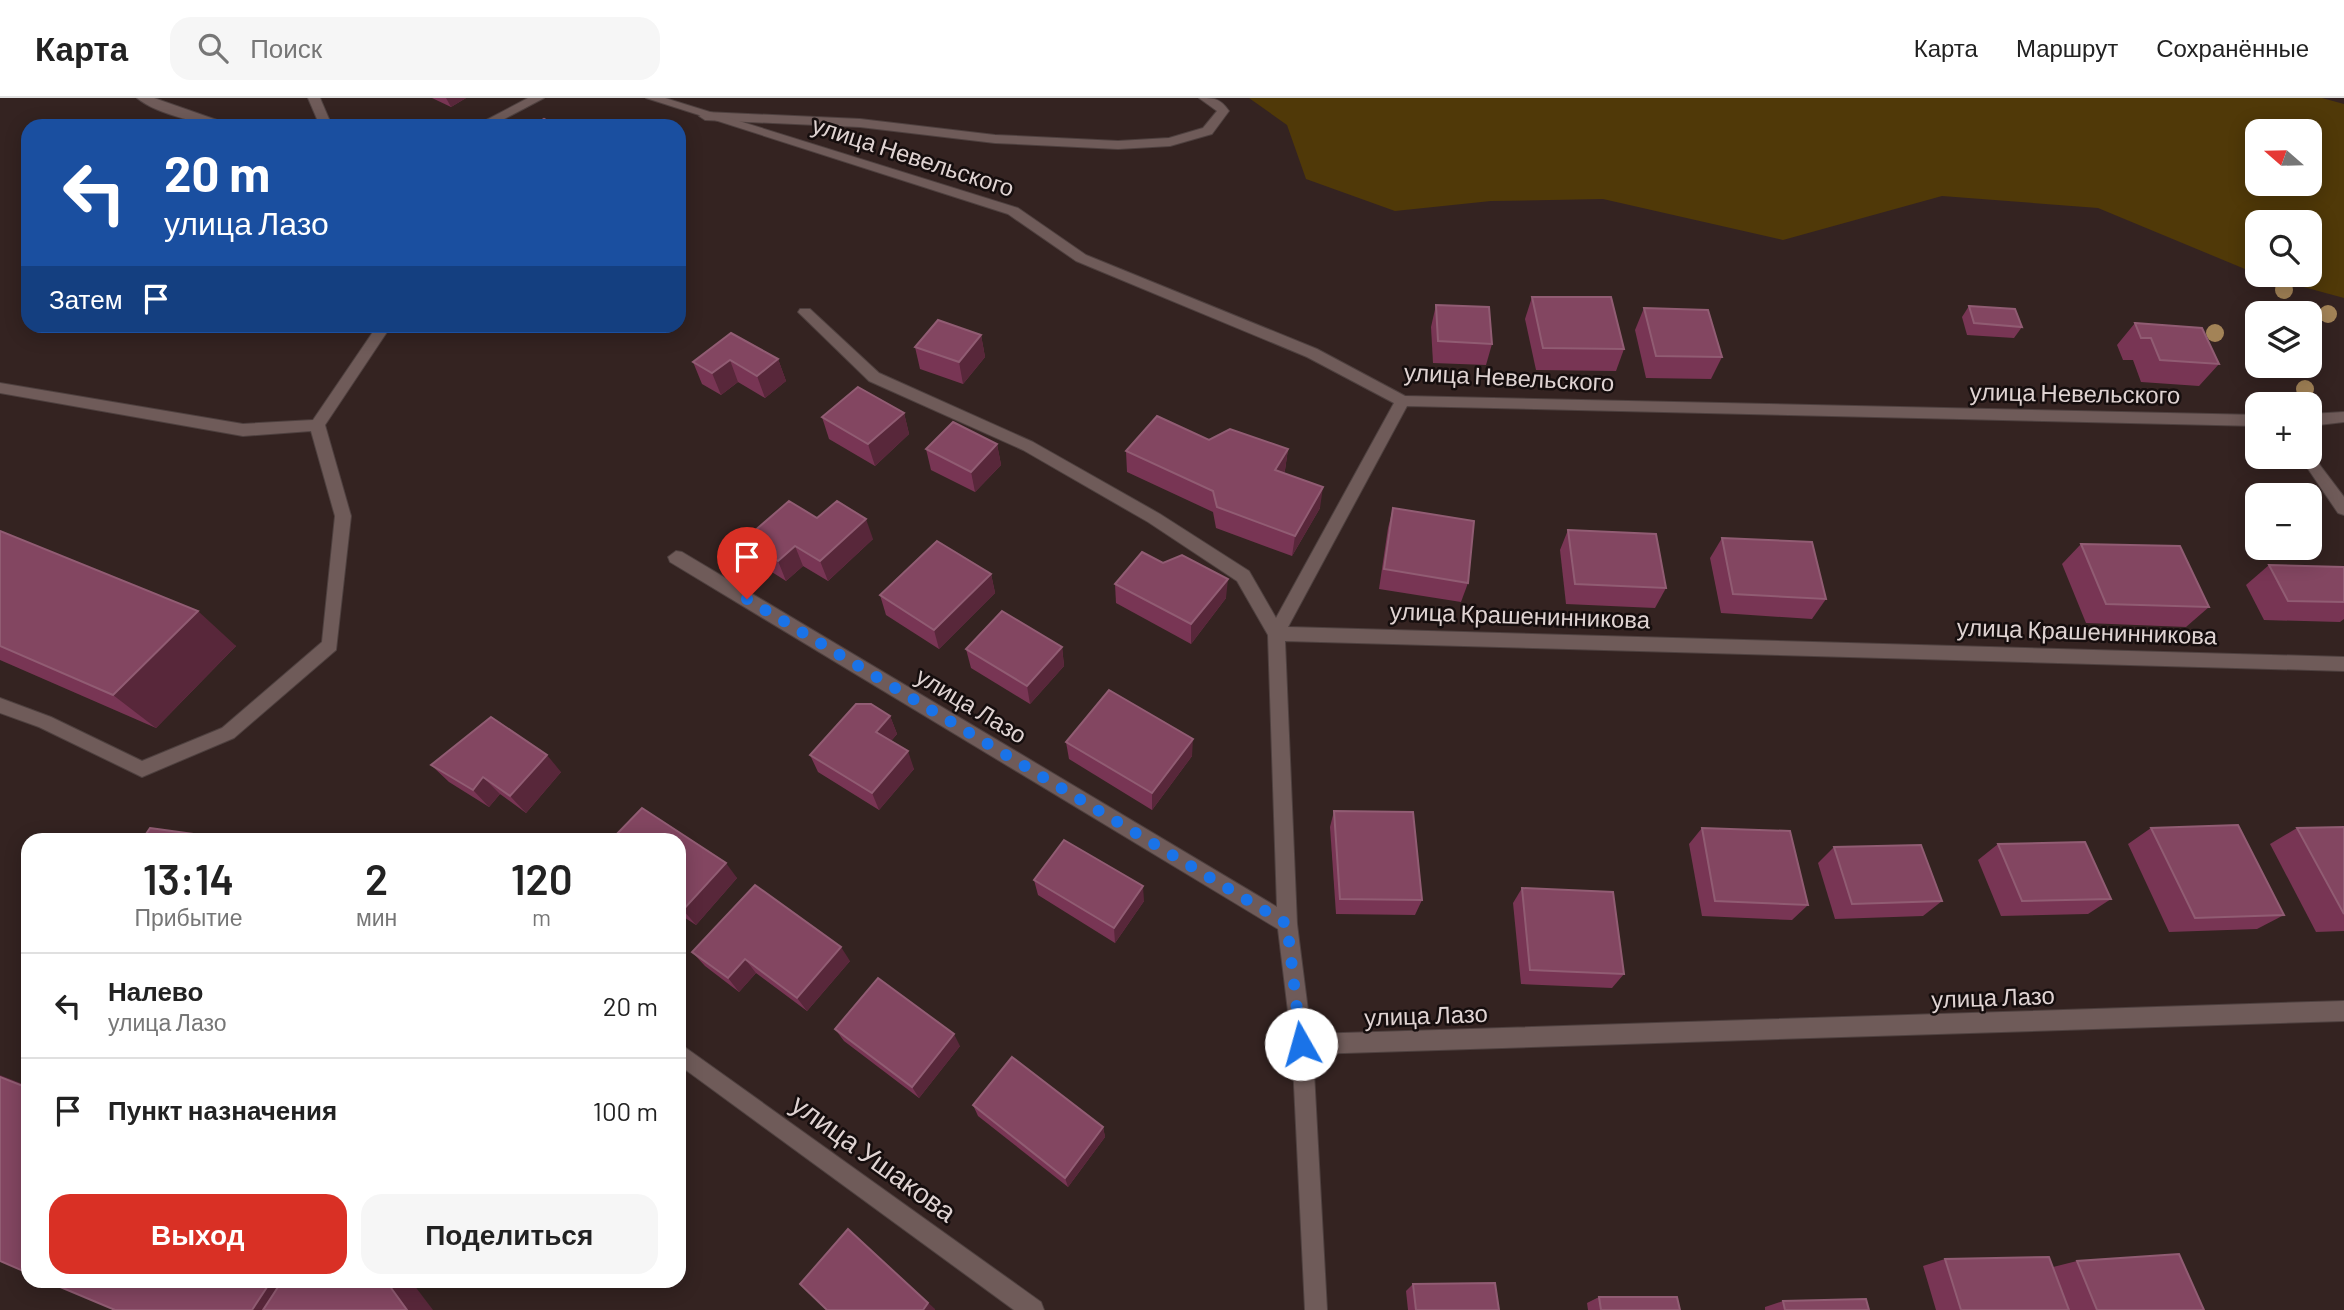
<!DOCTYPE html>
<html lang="ru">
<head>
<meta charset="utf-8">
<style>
	:root { --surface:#fff; --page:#f6f6f6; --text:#222; --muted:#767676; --line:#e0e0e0; --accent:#d93025 }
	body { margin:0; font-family:Barlow,sans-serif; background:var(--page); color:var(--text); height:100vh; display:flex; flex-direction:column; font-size:26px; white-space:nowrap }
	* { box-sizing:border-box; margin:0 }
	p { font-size:23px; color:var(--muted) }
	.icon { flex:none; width:38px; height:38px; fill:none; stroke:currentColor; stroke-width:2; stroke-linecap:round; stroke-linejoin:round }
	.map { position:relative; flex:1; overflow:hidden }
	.panel { position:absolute; left:21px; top:735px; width:665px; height:455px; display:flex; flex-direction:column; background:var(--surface); border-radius:21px; box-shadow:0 4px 18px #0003 }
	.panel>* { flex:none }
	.top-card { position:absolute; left:21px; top:21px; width:665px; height:214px; border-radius:21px; box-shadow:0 4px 18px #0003; background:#1a4fa0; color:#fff; overflow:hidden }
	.needle { width:46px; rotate:290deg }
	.fabs { position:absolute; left:2245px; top:21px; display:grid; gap:14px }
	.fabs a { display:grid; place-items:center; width:77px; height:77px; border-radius:14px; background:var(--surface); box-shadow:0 4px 18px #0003; font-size:35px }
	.pin { position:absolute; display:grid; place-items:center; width:60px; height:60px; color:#fff; margin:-72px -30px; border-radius:50% 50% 50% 0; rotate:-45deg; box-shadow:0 0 7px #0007 }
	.pin .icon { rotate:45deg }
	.me { position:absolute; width:77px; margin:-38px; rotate:353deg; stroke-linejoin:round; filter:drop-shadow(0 0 5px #0008) }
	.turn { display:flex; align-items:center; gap:24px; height:147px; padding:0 28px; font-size:32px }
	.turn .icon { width:91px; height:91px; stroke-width:2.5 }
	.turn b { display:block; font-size:49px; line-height:60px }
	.then { display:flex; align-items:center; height:66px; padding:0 28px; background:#0003; gap:14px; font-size:26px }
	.eta { display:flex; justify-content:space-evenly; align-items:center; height:119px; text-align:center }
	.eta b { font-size:42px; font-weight:600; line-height:49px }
	.cta { display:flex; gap:14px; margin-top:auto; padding:14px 28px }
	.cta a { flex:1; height:80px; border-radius:21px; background:var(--accent); color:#fff; font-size:28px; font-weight:600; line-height:80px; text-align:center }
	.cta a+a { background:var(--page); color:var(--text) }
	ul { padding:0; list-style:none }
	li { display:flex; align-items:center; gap:21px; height:105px; padding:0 28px; border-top:2px solid var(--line) }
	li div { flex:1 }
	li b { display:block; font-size:26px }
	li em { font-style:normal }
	header { display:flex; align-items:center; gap:42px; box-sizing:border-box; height:98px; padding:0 35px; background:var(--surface); border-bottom:2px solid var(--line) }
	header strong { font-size:33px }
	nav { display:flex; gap:38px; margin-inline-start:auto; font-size:24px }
	.search { width:490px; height:63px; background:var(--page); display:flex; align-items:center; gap:18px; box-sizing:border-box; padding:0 24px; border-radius:21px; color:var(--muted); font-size:26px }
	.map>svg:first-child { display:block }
	.green { fill:#503908; fill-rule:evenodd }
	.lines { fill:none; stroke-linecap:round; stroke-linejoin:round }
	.service-casing { stroke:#4e403f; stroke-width:2 }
	.minor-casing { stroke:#4e403f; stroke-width:2 }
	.service { fill:#6f5b59; fill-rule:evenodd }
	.minor { fill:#6f5b59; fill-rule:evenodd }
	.tree { fill:#a38357 }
	.wall { fill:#783554 }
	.shaded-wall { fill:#58273a }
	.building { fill:#834661; stroke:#915c73; stroke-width:2 }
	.route { stroke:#1a73e8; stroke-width:12; stroke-dasharray:0 21.6 }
	.labels { text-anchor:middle; stroke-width:5; stroke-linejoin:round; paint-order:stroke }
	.street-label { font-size:24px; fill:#dfd3d2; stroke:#160e0e }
	.near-street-label { font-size:28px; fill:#dfd3d2; stroke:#160e0e }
</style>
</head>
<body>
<header>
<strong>Карта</strong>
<div class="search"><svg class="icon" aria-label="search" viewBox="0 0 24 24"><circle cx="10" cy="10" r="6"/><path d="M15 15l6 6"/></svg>Поиск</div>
<nav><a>Карта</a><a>Маршрут</a><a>Сохранённые</a></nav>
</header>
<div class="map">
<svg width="2344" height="1212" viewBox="0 0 2344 1212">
	<rect width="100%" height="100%" fill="#342321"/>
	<path class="green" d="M1249 0H2322L2344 6V200L2259 177H2310V124H2258L2257 176 2098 110 1942 98 1783 142 1603 101 1491 103 1395 113 1306 81 1287 27ZM2258 33H2310V86H2258Z"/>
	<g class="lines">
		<defs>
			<g id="service">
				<polygon points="308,0 320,0 332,28 320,28"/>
				<path d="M1199 0C1214 0 1220 0 1229 13L1212 36 1170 48 1118 51 995 45 860 29 705 22 699 18 705 14 860 21 995 37 1118 43 1169 40 1203 30 1217 13Z"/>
				<polygon points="2310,354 2344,399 2344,417 2338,415 2300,359 2310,359"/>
			</g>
			<g id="minor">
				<path d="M137 0H154L234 28C208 28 157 17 137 0Z"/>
				<polygon points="528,0 544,0 491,28 475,28"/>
				<polygon points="646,0 665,0 1018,110 1086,157 1317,251 1405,298 2258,317 2258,328 1407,308 1288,529 2344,559 2344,573 1285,543 1297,826 1311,936 2344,903 2344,923 1313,956 1327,1212 1305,1212 1292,946 1278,831 670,464 668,459 676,453 682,454 1277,809 1268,537 1237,483 1148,424 1023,352 869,283 798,214 800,211 810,211 879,275 1033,344 1160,416 1249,473 1276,520 1394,305 1307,259 1076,163 1008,116"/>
				<polygon points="377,228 391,228 325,327 351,418 336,552 234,640 142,679 39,629 0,615 0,600 51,619 142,663 222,630 322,544 335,418 311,333 243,338 0,295 0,285 243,326 313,322"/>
				<polygon points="2344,314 2344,324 2310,328 2310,316"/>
				<polygon points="679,945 1041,1204 1044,1212 1014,1212 679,967"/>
			</g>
		</defs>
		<use href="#service" class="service-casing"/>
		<use href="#minor" class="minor-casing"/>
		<use href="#service" class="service"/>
		<use href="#minor" class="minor"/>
	</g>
	<g class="tree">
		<circle cx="2284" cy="192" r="9"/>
		<circle cx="2328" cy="216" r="9"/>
		<circle cx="2215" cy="235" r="9"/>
		<circle cx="2305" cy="291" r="9"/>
	</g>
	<g class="wall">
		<polygon points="432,0 466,0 451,9"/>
		<polygon points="1532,199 1624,251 1616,273 1536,272 1525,221"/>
		<polygon points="1436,207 1492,246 1486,267 1433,265 1431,229"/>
		<polygon points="1969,208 2022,229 2014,240 1967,237 1962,219"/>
		<polygon points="1644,210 1722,259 1711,281 1646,280 1635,232"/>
		<polygon points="2135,225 2219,266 2199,288 2141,284 2133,262 2123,262 2117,247"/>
		<polygon points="731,235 778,261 786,283 765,300 738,284 721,297 702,286 693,264"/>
		<polygon points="981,237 985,259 963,286 920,271 915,249"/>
		<polygon points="904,315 909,336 875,368 829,341 822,319"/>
		<polygon points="1209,342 1288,351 1285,372 1284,375 1320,410 1292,458 1216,430 1213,414 1127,374 1126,353"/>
		<polygon points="997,346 1001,367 975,394 931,372 926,351"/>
		<polygon points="1393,410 1468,485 1461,504 1379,491 1388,430"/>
		<polygon points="817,420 873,441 828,483 803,468 786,483 753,462 744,442"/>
		<polygon points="1568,432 1666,490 1655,510 1566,506 1560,452"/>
		<polygon points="0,433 236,548 156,630 0,562"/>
		<polygon points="1722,440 1826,501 1812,521 1721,515 1710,460"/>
		<polygon points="2081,446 2209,509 2186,529 2086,525 2062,466"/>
		<polygon points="1163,465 1226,500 1191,546 1116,505 1115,486"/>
		<polygon points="2269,467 2344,469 2344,521 2340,524 2264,522 2246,487"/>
		<polygon points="991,476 995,495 939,551 886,517 880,497"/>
		<polygon points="1062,549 1064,568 1030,606 971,570 966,551"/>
		<polygon points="890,618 897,636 891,643 914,671 879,712 818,674 810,657"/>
		<polygon points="1066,644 1192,658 1152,712 1069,661"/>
		<polygon points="431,667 561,674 526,715 500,696 489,709 449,684"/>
		<polygon points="1334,713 1422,802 1415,817 1336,816 1330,729"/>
		<polygon points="2344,729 2344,833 2316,834 2270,746 2297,730"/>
		<polygon points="1702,730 1808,807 1792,822 1702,818 1689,746"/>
		<polygon points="2151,730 2284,817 2257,831 2169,834 2128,746"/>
		<polygon points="679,742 737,780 696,827 679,816"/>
		<polygon points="1998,746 2111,801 2088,816 2001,818 1978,762"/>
		<polygon points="1834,749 1942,803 1923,818 1835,821 1818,765"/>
		<polygon points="1034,782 1144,803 1115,845 1038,797"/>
		<polygon points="1522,790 1624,876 1612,890 1521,886 1513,805"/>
		<polygon points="692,854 850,863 807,913 756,875 739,894 705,868"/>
		<polygon points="835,931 960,948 919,1000 844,943"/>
		<polygon points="973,1007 1103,1029 1105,1039 1068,1089 978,1018"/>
		<polygon points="1945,1161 2053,1169 2077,1163 2204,1212 1936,1212 1923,1168"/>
		<polygon points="1413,1186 1499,1212 1408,1212 1406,1193"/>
		<polygon points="1599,1199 1680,1212 1588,1212 1587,1205"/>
		<polygon points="1783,1203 1869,1212 1765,1212 1765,1209"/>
	</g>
	<g class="shaded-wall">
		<polygon points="446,0 466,0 451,9"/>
		<polygon points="981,237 985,259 963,286 959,264"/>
		<polygon points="778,261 786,283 765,300 757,278"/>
		<polygon points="730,262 738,284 721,297 712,275"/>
		<polygon points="904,315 909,336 875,368 868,346"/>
		<polygon points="997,346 1001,367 975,394 971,374"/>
		<polygon points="1288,351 1285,372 1273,393 1275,372"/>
		<polygon points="1323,389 1320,410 1292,458 1295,438"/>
		<polygon points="866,421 873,441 828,483 820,463"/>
		<polygon points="795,448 803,468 786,483 778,463"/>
		<polygon points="991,476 995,495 939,551 934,532"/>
		<polygon points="1228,481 1226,500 1191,546 1191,526"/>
		<polygon points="198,513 236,548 156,630 113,597"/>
		<polygon points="1062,549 1064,568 1030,606 1027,588"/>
		<polygon points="890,618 897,636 883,652 876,634"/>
		<polygon points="1193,641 1192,658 1152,712 1152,695"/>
		<polygon points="908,653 914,671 879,712 872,695"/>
		<polygon points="547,657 561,674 526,715 510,698"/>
		<polygon points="483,679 500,696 489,709 473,692"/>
		<polygon points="726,765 737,780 696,827 683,812"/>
		<polygon points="1143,788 1144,803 1115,845 1114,830"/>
		<polygon points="841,849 850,863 807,913 797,900"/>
		<polygon points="745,861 756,875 739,894 728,880"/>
		<polygon points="954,936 960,948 919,1000 912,989"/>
		<polygon points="0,977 28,988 28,990 0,979"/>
		<polygon points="1103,1029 1105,1039 1068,1089 1065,1080"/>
		<polygon points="848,1131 935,1211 935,1212 923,1212"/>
		<polygon points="271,1183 325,1183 307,1212 252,1212"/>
		<polygon points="386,1183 411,1183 433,1212 407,1212"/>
	</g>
	<g class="building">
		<polygon points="544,21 557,28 532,28"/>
		<polygon points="1532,199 1611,199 1624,251 1543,250"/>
		<polygon points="1436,207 1489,209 1492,246 1438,243"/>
		<polygon points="1969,208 2015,211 2022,229 1974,225"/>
		<polygon points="1644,210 1708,212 1722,259 1656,258"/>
		<polygon points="938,222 981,237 959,264 915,249"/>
		<polygon points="2135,225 2202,230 2219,266 2160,262 2151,240 2141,240"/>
		<polygon points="731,235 778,261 757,278 730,262 712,275 693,264"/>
		<polygon points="858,289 904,315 868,346 822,319"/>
		<polygon points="1157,318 1209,342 1230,331 1288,351 1275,372 1323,389 1295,438 1217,409 1213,393 1126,353"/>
		<polygon points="953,324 997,346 971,374 926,351"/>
		<polygon points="789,403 817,420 837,403 866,421 820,463 795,448 778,463 744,442"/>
		<polygon points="1393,410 1474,423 1468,485 1384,471"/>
		<polygon points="1568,432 1656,436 1666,490 1575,486"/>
		<polygon points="0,433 198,513 113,597 0,548"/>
		<polygon points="1722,440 1812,444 1826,501 1733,496"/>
		<polygon points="937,443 991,476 934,532 880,497"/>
		<polygon points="2081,446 2180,448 2209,509 2106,506"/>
		<polygon points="1142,454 1163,465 1182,457 1228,481 1191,526 1115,486"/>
		<polygon points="2269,467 2344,469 2344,504 2288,503"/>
		<polygon points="1002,513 1062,549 1027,588 966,551"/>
		<polygon points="1109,592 1193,641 1152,695 1066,644"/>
		<polygon points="856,606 871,606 890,618 876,634 908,653 872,695 810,657"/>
		<polygon points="491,619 547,657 510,698 483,679 473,692 431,667"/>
		<polygon points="642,710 726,765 683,812 679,809 679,742 611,742"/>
		<polygon points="1334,713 1413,714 1422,802 1340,801"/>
		<polygon points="2238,727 2284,817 2195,820 2151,730"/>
		<polygon points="2344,729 2344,816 2297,730"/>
		<polygon points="150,730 237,742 142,742"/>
		<polygon points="1702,730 1790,733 1808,807 1715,803"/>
		<polygon points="1064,742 1143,788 1114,830 1034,782"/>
		<polygon points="2085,744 2111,801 2022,803 1998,746"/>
		<polygon points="1921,747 1942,803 1852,806 1834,749"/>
		<polygon points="755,787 841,849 797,900 745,861 728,880 692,854"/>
		<polygon points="1522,790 1613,794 1624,876 1530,872"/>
		<polygon points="878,880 954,936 912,989 835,931"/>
		<polygon points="1012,959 1103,1029 1065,1080 973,1007"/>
		<polygon points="0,979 28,990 28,1175 0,1163"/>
		<polygon points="848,1131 928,1205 923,1212 827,1212 800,1186"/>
		<polygon points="2179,1156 2204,1212 2097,1212 2077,1163"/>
		<polygon points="2049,1159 2069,1212 1961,1212 1945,1161"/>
		<polygon points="46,1183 271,1183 252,1212 115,1212"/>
		<polygon points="282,1183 386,1183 407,1212 263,1212"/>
		<polygon points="1495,1185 1499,1212 1416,1212 1413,1186"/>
		<polygon points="1599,1199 1677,1199 1680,1212 1601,1212"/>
		<polygon points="1866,1201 1869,1212 1785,1212 1783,1203"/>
	</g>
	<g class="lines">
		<polyline class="route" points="747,501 1287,826 1301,946"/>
	</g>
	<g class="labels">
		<g class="street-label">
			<text transform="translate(913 59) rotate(18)" y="8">улица Невельского</text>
			<text transform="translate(1509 280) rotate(3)" y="8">улица Невельского</text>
			<text transform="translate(2075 296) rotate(1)" y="8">улица Невельского</text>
			<text transform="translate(1520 518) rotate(2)" y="8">улица Крашенинникова</text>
			<text transform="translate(2087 534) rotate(2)" y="8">улица Крашенинникова</text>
			<text transform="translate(971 608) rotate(31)" y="8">улица Лазо</text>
			<text transform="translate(1993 900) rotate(-2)" y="8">улица Лазо</text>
			<text transform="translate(1426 918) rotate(-2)" y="8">улица Лазо</text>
		</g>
		<g class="near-street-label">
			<text transform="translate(874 1060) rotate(36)" y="10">улица Ушакова</text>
		</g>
	</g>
</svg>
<div class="fabs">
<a><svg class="needle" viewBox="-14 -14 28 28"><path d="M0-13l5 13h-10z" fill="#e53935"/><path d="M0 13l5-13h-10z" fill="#767676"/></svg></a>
<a><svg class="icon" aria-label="search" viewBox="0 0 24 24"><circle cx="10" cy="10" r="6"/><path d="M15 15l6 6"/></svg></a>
<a><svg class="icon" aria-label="layers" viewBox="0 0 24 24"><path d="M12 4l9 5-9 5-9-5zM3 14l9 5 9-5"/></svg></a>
<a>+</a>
<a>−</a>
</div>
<div class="pin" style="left:747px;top:501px;background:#d93025"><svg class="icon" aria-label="arrive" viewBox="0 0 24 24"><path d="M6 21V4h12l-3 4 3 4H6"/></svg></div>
<svg class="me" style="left:1301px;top:946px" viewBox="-20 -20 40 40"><circle r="19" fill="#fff"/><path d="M0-13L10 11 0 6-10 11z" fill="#1a73e8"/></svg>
<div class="top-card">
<div class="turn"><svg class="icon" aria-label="left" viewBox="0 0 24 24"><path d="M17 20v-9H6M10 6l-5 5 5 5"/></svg><div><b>20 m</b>улица Лазо</div></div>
<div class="then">Затем<svg class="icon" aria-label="arrive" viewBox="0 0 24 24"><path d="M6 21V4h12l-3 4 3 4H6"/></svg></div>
</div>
<section class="panel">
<div class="eta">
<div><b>13:14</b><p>Прибытие</p></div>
<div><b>2</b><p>мин</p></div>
<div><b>120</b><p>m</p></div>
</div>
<ul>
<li><svg class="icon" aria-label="left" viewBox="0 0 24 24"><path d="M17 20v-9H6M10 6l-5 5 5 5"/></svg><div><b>Налево</b><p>улица Лазо</p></div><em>20 m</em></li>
<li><svg class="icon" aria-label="arrive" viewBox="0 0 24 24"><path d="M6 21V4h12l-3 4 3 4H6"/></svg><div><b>Пункт назначения</b></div><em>100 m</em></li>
</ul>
<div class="cta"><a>Выход</a><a>Поделиться</a></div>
</section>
</div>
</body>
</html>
